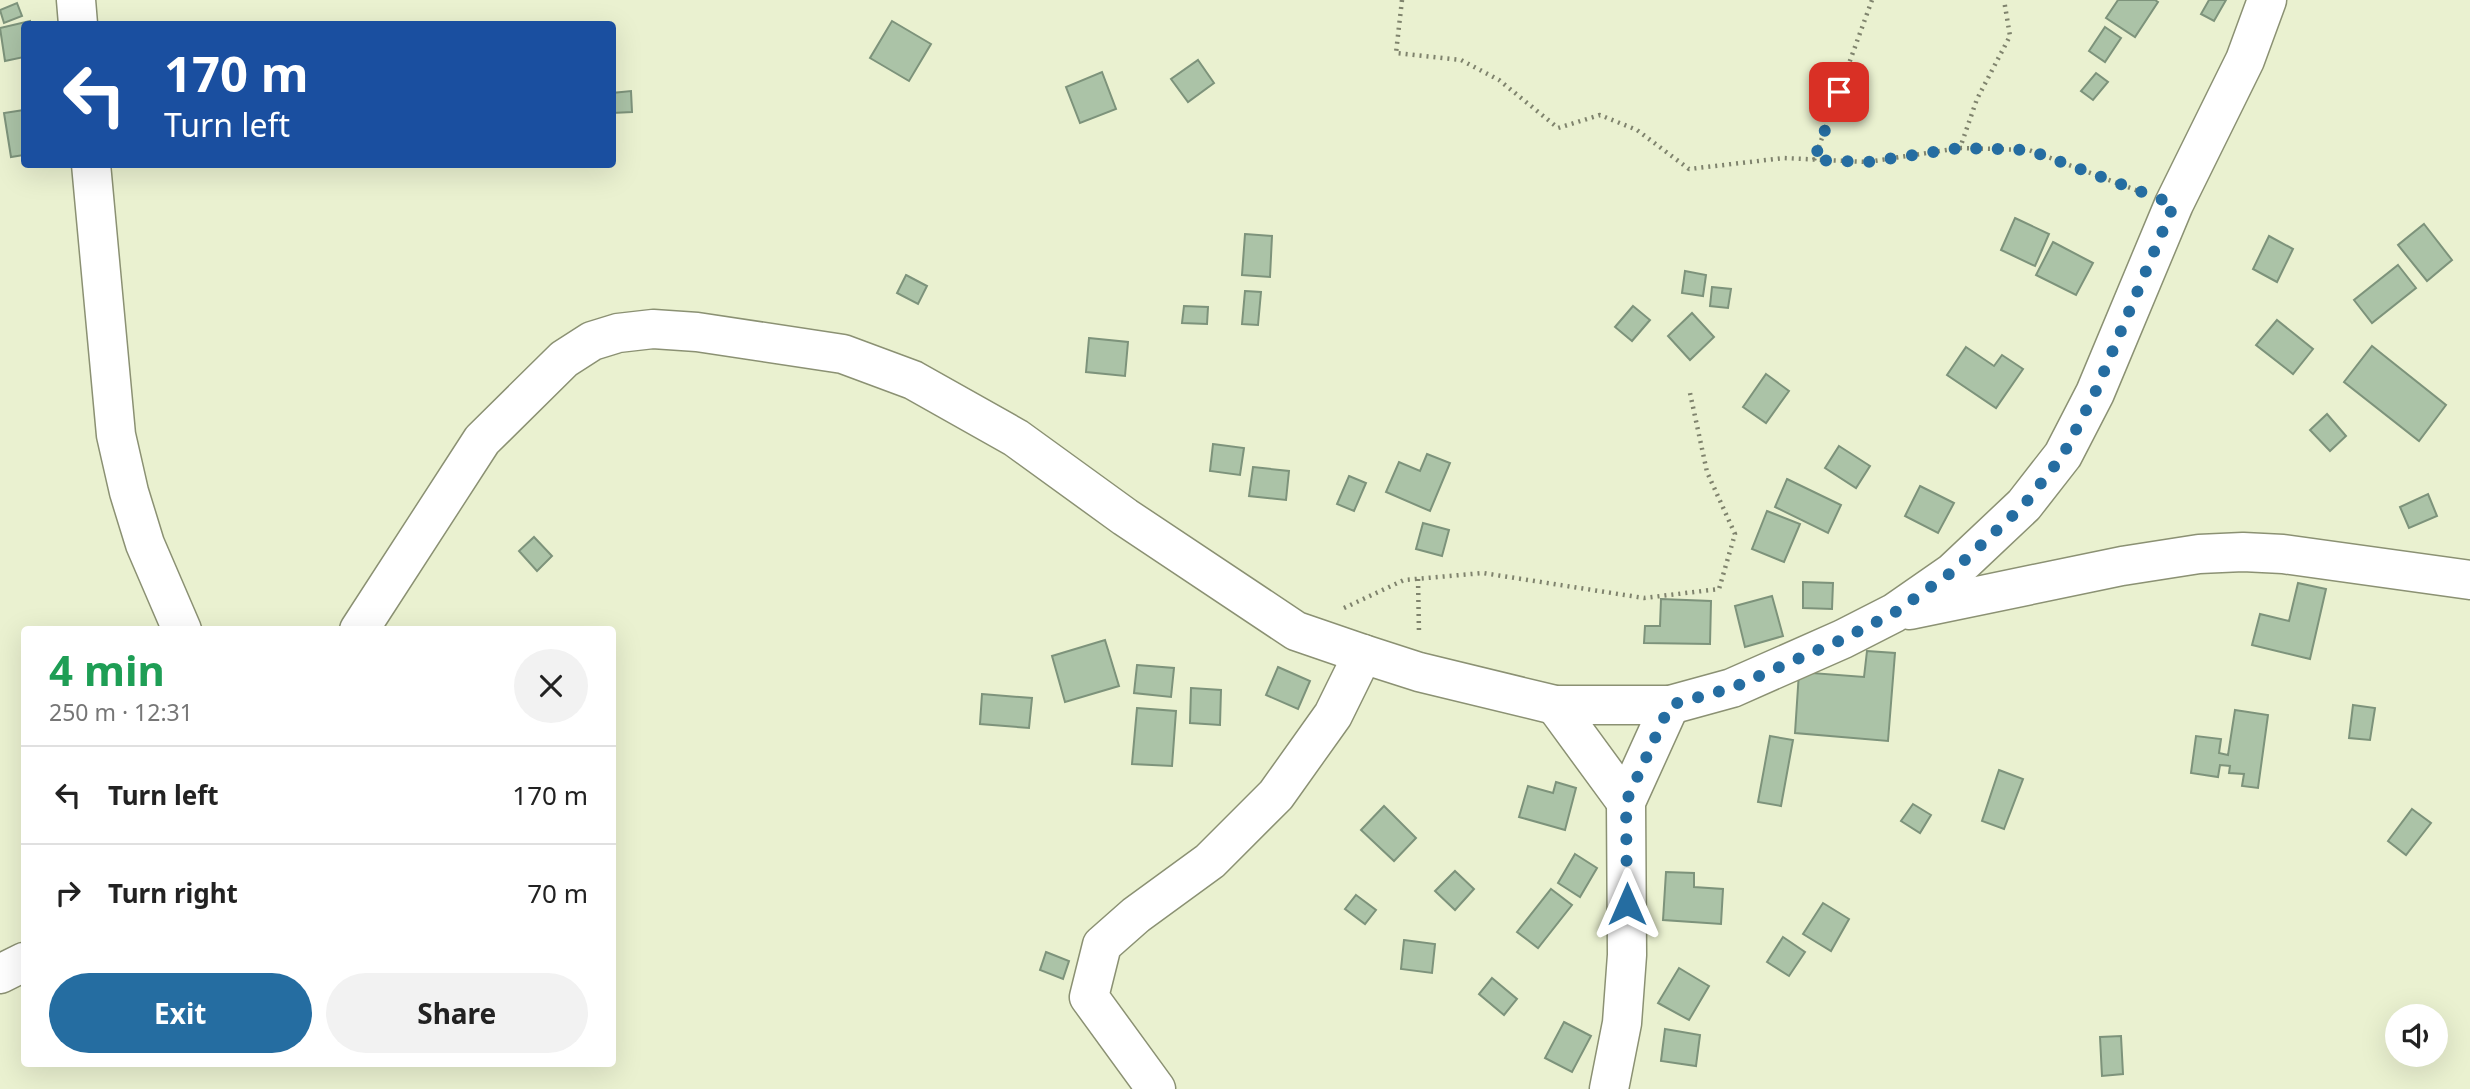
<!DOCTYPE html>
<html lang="en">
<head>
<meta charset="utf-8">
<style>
	:root { --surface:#fff; --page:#f2f2f2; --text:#222; --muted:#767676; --line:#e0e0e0; --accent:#256da1 }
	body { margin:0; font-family:"Noto Sans",sans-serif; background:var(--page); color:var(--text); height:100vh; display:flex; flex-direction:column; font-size:26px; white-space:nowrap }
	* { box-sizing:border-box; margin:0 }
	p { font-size:23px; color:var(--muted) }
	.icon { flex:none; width:38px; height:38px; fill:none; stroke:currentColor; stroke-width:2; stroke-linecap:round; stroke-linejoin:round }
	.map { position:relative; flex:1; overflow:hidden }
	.drawer { position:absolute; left:21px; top:626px; width:595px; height:441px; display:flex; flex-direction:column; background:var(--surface); border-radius:7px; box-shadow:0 7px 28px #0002 }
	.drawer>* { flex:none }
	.banner { position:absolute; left:21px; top:21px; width:595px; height:147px; border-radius:7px; box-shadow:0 7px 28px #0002; background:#1a4fa0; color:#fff; overflow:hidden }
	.controls { position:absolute; left:2385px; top:1004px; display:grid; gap:14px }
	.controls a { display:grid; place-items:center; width:63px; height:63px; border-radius:50%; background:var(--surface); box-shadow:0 7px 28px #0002; font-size:35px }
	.pin { position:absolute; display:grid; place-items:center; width:60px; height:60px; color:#fff; margin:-30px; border-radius:14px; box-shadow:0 4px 10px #0006 }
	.me { position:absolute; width:77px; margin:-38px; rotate:0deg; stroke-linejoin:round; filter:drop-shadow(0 0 5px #0008) }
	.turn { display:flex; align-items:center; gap:24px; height:147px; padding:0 28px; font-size:32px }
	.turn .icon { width:91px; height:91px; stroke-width:2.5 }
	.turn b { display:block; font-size:49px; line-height:60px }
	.round { display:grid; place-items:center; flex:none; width:74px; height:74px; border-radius:37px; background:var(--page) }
	.head { display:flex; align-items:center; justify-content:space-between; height:119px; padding:0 28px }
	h1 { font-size:42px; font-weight:700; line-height:52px; color:#1e9e55 }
	.cta { display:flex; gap:14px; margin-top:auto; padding:14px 28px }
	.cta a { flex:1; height:80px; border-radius:42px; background:var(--accent); color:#fff; font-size:28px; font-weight:700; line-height:80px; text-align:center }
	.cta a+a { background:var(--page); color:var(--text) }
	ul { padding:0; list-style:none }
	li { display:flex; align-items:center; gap:21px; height:98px; padding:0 28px; border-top:2px solid var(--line) }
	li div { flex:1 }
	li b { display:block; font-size:26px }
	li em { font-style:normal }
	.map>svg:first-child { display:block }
	.building { fill:#abc3a7; stroke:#7d937b; stroke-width:2 }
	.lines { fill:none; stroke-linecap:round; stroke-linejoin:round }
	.minor-casing { stroke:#8b9173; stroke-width:41 }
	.path { stroke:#7f836d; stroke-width:4.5; stroke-dasharray:2 5; stroke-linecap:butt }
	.minor { stroke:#fff; stroke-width:38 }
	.route { stroke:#256da1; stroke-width:12; stroke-dasharray:0 21.6 }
</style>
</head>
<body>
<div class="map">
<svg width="2470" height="1089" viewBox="0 0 2470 1089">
	<rect width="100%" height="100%" fill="#eaf1d0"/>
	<g class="building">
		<polygon points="2118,0 2155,0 2158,2 2135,37 2106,18"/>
		<polygon points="2209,0 2226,0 2214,21 2201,14"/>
		<polygon points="17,3 22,16 4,23 0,10"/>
		<polygon points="30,21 30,24 24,24 24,57 5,61 0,28"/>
		<polygon points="892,21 931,44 909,81 870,58"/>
		<polygon points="2105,27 2121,38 2105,62 2089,51"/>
		<polygon points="1198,60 1214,83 1188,102 1171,79"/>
		<polygon points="1102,72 1116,109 1080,123 1066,87"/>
		<polygon points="2096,73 2108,82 2093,100 2081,91"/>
		<polygon points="631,91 632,112 612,113 612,93"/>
		<polygon points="24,110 24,155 11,157 4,113"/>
		<polygon points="2015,218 2049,234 2035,266 2001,250"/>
		<polygon points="2424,224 2452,260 2427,281 2398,245"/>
		<polygon points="1245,234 1272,236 1270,277 1242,275"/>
		<polygon points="2269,236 2293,249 2277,282 2253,269"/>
		<polygon points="2053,242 2093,263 2076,295 2036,275"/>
		<polygon points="2398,265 2416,288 2372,323 2354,300"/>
		<polygon points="1685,271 1706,275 1703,296 1682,293"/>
		<polygon points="906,275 927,286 918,304 897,293"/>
		<polygon points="1712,287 1731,289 1728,308 1710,306"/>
		<polygon points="1245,291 1261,292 1258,325 1242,324"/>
		<polygon points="1184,306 1208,307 1207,324 1182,323"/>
		<polygon points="1633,306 1650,320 1632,341 1615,327"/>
		<polygon points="1692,313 1714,337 1690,360 1668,336"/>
		<polygon points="2277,320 2313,349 2293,374 2256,345"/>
		<polygon points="1089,338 1128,342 1125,376 1086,372"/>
		<polygon points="2372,346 2446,405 2419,441 2344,382"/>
		<polygon points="1966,347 1994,366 2002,355 2023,369 1996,408 1947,375"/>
		<polygon points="1766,374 1789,391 1766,423 1743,407"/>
		<polygon points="2327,414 2346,436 2330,451 2310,430"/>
		<polygon points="1213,444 1244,448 1240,475 1210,471"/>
		<polygon points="1839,446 1870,466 1856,488 1825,468"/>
		<polygon points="1427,454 1450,463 1430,511 1386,492 1399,462 1420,471"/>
		<polygon points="1253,467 1289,471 1286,500 1249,496"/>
		<polygon points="1349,476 1366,483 1354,511 1337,504"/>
		<polygon points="1787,479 1841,505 1828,533 1775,507"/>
		<polygon points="1920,486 1954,503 1938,533 1905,516"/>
		<polygon points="2428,494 2437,516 2409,528 2400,507"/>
		<polygon points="1767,511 1800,524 1784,562 1752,549"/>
		<polygon points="1423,523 1449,530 1442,556 1416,549"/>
		<polygon points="534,537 552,556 537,571 519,551"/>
		<polygon points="1803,582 1833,583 1832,609 1803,608"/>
		<polygon points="2298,583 2326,589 2310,659 2252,645 2260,614 2289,621"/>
		<polygon points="1772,596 1783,636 1745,647 1735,606"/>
		<polygon points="1661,599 1711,601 1710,644 1644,643 1645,626 1660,626"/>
		<polygon points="1105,640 1119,686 1065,702 1052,656"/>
		<polygon points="1867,651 1895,653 1888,741 1795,733 1799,672 1864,677"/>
		<polygon points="1137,665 1174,668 1171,697 1134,693"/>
		<polygon points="1278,667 1310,681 1298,709 1266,695"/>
		<polygon points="1191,688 1221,690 1220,725 1190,723"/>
		<polygon points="982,694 1032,698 1029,728 980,724"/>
		<polygon points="2353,705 2375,708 2370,740 2349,738"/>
		<polygon points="1137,708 1176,711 1172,766 1132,764"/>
		<polygon points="2235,710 2268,715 2258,788 2242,786 2244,774 2229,773 2230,766 2220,765 2218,777 2191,773 2196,736 2221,739 2219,753 2228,755"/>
		<polygon points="1770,736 1793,740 1781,806 1758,802"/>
		<polygon points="1999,770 2023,779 2004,829 1982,821"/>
		<polygon points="1556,782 1576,788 1565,830 1519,817 1528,786 1553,793"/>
		<polygon points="1913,804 1931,815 1920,833 1901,821"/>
		<polygon points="1384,806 1416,838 1394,861 1361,830"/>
		<polygon points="2412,809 2431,823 2406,855 2388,841"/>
		<polygon points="1575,854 1597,868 1580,897 1558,883"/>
		<polygon points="1455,871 1474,889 1455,910 1435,891"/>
		<polygon points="1666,872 1694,873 1694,887 1723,889 1721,924 1663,920"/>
		<polygon points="1551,889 1572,905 1538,948 1517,932"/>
		<polygon points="1356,895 1376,910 1365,924 1345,909"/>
		<polygon points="1823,903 1849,919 1831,951 1803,934"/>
		<polygon points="1783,937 1805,952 1789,976 1767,962"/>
		<polygon points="1404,940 1435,944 1432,973 1401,969"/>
		<polygon points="1046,952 1069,961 1063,979 1040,970"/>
		<polygon points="1679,968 1709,986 1689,1020 1658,1003"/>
		<polygon points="1492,978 1517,999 1504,1015 1479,994"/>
		<polygon points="1564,1022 1591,1036 1572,1072 1545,1058"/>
		<polygon points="1665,1029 1700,1035 1696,1066 1661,1061"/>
		<polygon points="2121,1036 2123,1074 2102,1076 2100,1037"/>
	</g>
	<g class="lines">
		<defs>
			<g id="minor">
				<polyline points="76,0 78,24"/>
				<polyline points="91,164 116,435 129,492 145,544 182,630"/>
				<polyline points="1910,610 2122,566 2199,554 2243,552 2283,554 2470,580"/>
				<polyline points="359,630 482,440 564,359 592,341 618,333 653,329 697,332 843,354 913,380 1016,438 1125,517 1296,631 1363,654 1419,672 1555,705 1670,705 1732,688 1843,639 1894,613 1953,572 2024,505 2063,455 2095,393 2174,204 2245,60 2267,0"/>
				<polyline points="1555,705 1626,802"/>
				<polyline points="0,974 24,962"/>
				<polyline points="1156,1089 1089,997 1102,945 1136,915 1210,861 1276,795 1333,715 1363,654"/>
				<polyline points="1609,1089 1622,1023 1627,955 1626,802 1670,705"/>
			</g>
		</defs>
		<use href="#minor" class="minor-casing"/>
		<g class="path">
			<polyline points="1402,0 1396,53 1461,60 1499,80 1558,128 1600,115 1637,130 1689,169 1784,158 1867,162 1960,148 1977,99 2010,36 2004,0"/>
			<polyline points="1960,148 2029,150 2141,192"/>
			<polyline points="1814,160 1872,0"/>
			<polyline points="1418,579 1419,633"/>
			<polyline points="1344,608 1404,580 1483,573 1644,598 1719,589 1735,534 1707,472 1690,393"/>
		</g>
		<use href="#minor" class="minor"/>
	</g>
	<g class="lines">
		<polyline class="route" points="1627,904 1626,802 1670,705 1732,688 1843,639 1894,613 1952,572 2024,505 2063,455 2095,393 2174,204 2029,150 1960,148 1867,162 1814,160 1839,92"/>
	</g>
</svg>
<div class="controls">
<a><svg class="icon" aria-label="sound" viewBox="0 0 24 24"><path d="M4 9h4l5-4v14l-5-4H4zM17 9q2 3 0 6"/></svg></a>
</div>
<div class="pin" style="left:1839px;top:92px;background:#d93025"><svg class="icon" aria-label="arrive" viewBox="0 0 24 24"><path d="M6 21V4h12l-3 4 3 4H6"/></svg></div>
<svg class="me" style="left:1627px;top:904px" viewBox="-20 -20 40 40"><path d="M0-17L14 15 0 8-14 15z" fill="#256da1" stroke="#fff" stroke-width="4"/></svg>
<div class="banner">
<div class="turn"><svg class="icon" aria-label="left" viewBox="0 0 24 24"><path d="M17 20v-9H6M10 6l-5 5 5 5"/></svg><div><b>170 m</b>Turn left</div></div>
</div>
<section class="drawer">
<div class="head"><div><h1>4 min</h1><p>250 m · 12:31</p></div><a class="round"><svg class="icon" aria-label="close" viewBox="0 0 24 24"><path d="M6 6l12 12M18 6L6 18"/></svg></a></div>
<ul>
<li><svg class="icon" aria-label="left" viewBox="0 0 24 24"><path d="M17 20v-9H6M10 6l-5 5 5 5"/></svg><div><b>Turn left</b></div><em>170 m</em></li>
<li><svg class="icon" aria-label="right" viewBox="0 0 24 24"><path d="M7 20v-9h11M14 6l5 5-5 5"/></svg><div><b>Turn right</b></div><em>70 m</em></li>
</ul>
<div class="cta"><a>Exit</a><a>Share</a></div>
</section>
</div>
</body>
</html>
